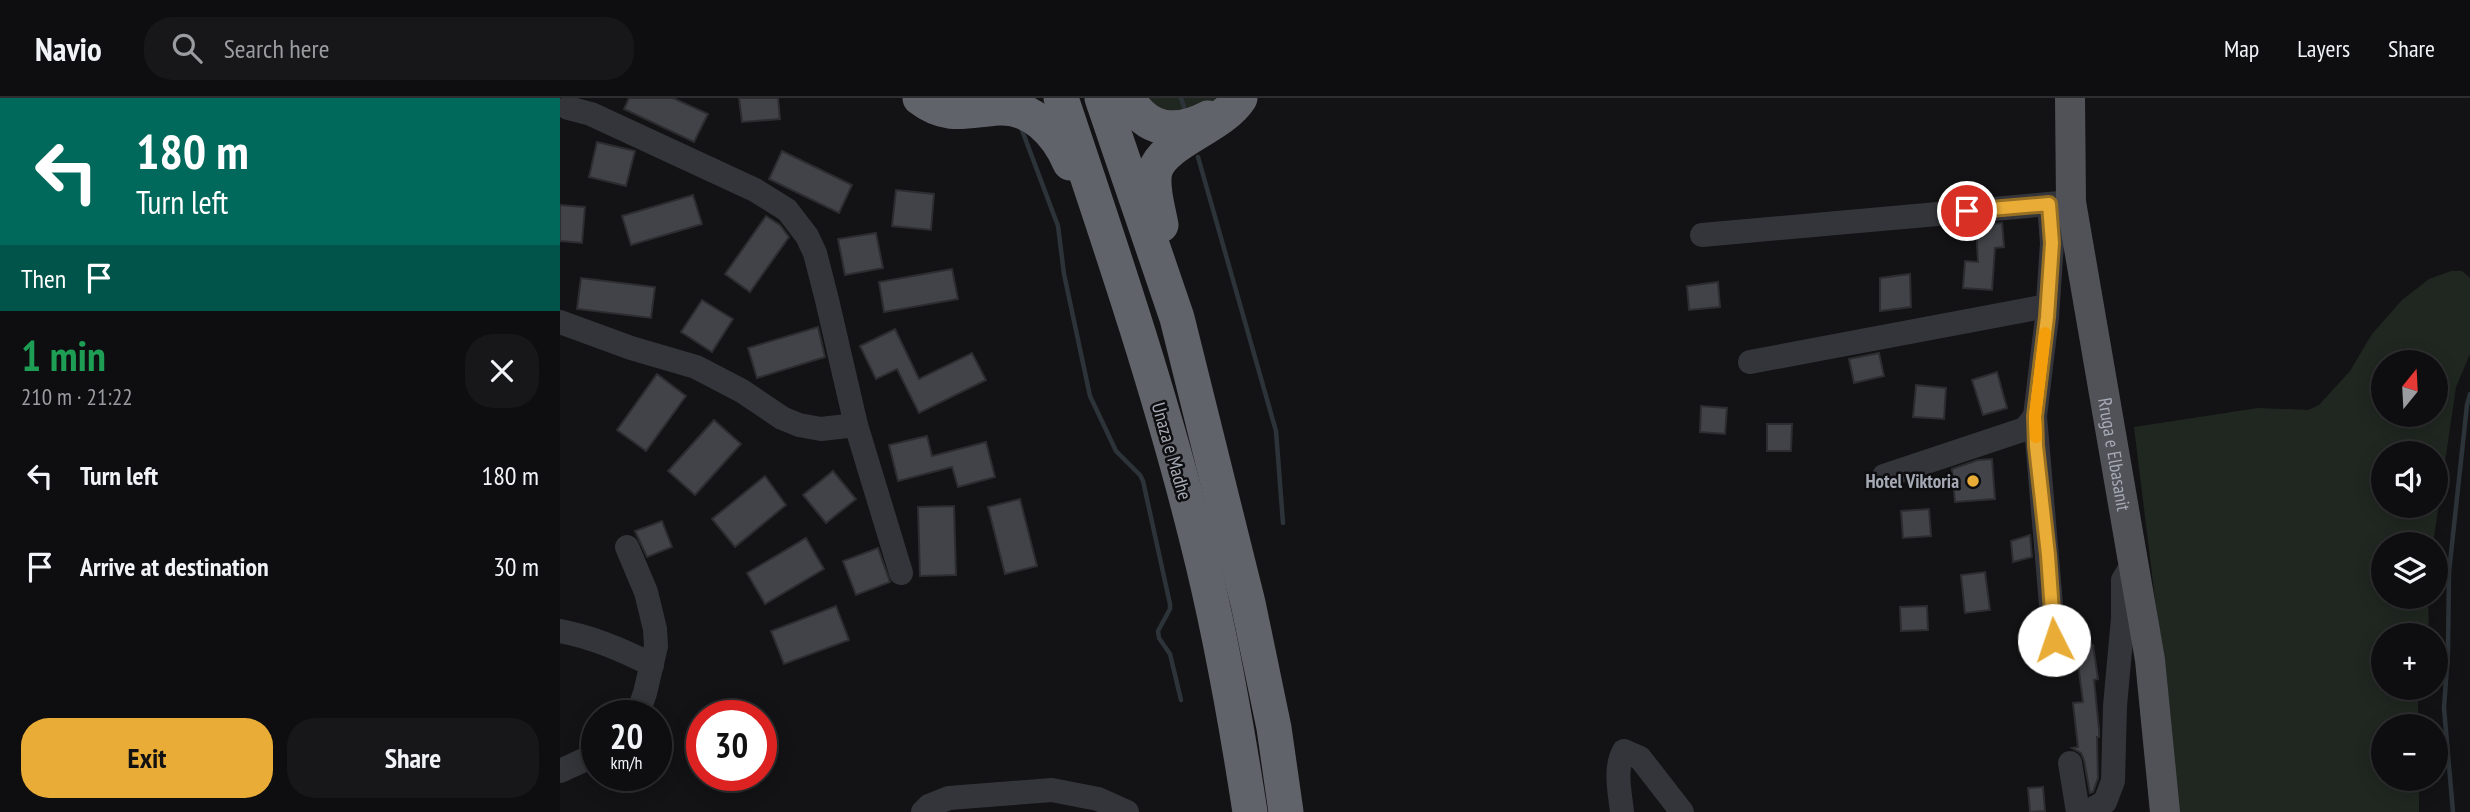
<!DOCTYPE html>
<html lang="en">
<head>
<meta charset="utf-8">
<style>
	:root { --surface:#0e0e10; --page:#171719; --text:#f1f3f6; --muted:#9b9c9f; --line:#2e2e30; --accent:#e9ad37 }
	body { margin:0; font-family:"PT Sans Narrow",sans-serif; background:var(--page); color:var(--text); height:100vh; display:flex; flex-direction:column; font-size:26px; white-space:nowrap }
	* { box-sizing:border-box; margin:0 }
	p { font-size:23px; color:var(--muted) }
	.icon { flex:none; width:38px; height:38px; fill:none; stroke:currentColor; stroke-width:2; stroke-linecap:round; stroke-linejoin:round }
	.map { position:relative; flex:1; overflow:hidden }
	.drawer { display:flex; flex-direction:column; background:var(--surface); width:560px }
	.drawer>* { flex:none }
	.banner { background:#00695c; color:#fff; overflow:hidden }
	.needle { width:46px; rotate:18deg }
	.buttons { position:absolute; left:1811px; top:252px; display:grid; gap:14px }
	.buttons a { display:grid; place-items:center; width:77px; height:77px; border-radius:50%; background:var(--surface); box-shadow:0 4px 18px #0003,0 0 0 2px var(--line); font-size:35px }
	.speed { position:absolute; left:21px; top:602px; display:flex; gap:14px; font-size:35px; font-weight:700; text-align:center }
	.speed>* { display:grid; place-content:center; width:91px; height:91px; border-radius:50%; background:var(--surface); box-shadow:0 4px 18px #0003,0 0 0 2px var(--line); line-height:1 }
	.speed small { font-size:18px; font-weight:400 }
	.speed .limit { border:10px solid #d22; background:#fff; color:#111 }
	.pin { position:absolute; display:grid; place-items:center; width:60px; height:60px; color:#fff; margin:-30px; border:4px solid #fff; border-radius:50%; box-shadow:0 2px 7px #0007 }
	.me { position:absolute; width:77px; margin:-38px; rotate:356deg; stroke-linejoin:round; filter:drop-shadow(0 0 5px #0008) }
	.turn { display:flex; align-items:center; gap:24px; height:147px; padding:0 21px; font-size:32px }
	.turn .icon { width:91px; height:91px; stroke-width:2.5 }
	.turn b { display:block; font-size:49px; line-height:60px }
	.then { display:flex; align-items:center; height:66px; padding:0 21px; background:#0003; gap:14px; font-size:26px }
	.round { display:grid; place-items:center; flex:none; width:74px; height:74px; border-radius:28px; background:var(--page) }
	.summary { display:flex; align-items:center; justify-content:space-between; height:119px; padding:0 21px }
	h1 { font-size:42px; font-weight:700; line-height:52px; color:#1e9e55 }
	.primary-button { display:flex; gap:14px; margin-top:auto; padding:14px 21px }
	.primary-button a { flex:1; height:80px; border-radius:28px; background:var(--accent); color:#111; font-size:28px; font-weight:700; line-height:80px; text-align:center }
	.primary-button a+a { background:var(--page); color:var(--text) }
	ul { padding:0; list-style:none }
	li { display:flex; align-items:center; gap:21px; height:91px; padding:0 21px }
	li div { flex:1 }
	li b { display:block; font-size:26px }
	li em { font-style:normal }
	header { display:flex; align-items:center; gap:42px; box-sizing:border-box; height:98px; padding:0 35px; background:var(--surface); border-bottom:2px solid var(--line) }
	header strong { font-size:33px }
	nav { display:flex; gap:38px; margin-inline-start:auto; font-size:24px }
	.search { width:490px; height:63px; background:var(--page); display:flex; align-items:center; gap:18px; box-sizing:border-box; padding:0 24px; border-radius:28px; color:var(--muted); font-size:26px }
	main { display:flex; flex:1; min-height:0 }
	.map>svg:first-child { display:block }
	.green { fill:#202720; fill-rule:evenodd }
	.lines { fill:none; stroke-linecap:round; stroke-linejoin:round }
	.stream { stroke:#2c343a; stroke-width:4.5 }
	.building { fill:#424348; stroke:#2d2d31; stroke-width:2 }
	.minor { stroke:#34353a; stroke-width:24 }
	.major { stroke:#515258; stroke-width:30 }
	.highway { stroke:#61636a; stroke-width:35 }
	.route-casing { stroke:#977024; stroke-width:18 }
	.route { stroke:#e9ad37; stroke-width:12 }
	.slow { stroke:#f59e0b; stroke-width:12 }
	.poi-dot { fill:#e9ad37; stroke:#0e0e10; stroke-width:2.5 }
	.labels { text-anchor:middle; stroke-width:5; stroke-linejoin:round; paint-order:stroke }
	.street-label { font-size:19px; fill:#a5aab5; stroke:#0e0e10 }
	.poi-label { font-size:19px; font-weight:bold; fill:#a5aab5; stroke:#0e0e10; text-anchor:end }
</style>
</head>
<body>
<header>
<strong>Navio</strong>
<div class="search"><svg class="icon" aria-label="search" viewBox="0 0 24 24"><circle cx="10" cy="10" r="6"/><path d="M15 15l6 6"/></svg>Search here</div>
<nav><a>Map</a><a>Layers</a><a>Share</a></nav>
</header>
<main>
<section class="drawer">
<div class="banner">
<div class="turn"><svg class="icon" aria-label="left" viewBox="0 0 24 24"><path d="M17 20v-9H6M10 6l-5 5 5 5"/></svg><div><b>180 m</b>Turn left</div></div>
<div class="then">Then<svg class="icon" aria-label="arrive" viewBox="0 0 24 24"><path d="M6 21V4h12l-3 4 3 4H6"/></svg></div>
</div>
<div class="summary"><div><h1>1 min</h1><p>210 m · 21:22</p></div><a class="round"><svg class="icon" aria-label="close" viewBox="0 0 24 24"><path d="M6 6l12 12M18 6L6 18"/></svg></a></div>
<ul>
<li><svg class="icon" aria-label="left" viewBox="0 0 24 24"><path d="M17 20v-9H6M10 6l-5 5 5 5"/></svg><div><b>Turn left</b></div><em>180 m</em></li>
<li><svg class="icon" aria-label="arrive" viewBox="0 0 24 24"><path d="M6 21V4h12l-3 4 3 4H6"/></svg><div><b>Arrive at destination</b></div><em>30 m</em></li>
</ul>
<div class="primary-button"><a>Exit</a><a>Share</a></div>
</section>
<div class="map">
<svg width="1910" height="714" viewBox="0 0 1910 714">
	<rect width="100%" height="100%" fill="#131315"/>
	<g class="green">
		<polygon points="576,0 663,0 623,22"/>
		<path d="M1891 173H1902L1910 180V256L1896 289 1873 446H1824V499H1868L1869 537H1824V590H1862L1858 605V628H1824V681H1859V714H1612L1603 566 1574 329 1698 310 1748 312 1759 307 1790 273 1812 236 1842 202 1869 181ZM1824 264H1876V317H1824ZM1824 355H1876V408H1824Z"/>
	</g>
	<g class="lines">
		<g class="stream">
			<polyline points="621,0 624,9"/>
			<polyline points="462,32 498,128 504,176 530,298 556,353 580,377 583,383 610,506 610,511 598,533 599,540 610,556 621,602"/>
			<polyline points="638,59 716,333 723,425"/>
			<polyline points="1893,714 1884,610 1888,554 1889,474 1907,307 1910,296"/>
		</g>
	</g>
	<g class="building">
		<polygon points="69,0 113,0 148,16 134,44 64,11"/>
		<polygon points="179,0 218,0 220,21 182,24"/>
		<polygon points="37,44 75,53 66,88 29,79"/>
		<polygon points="222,53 292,87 279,115 209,81"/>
		<polygon points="336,92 374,96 371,132 332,128"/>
		<polygon points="133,97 142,126 71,147 62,118"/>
		<polygon points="0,107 25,109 22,145 0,143"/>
		<polygon points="206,118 220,127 229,139 190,194 165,176"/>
		<polygon points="1442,125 1444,149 1435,150 1432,192 1403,190 1405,163 1418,164 1416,127"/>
		<polygon points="316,135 323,170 285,177 278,141"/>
		<polygon points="392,171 398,201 324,214 319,184"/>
		<polygon points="1350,176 1351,209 1320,213 1320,180"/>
		<polygon points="21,180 95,189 91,220 17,211"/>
		<polygon points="1158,184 1160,209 1129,212 1127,188"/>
		<polygon points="142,202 173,221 152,254 121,234"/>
		<polygon points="258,229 265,259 197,280 188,250"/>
		<polygon points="335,231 359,281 412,255 426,282 359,315 337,271 316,281 300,248"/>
		<polygon points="1319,255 1324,278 1294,285 1289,261"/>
		<polygon points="1437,274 1447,310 1423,317 1412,282"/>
		<polygon points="97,276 126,298 86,353 57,332"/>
		<polygon points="1356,287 1386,290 1384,321 1353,319"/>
		<polygon points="1141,308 1167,310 1165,336 1140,334"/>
		<polygon points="154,322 181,346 135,397 108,373"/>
		<polygon points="1207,326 1232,326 1231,353 1207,353"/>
		<polygon points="367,338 372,358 426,344 435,379 398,389 392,369 338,383 329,347"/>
		<polygon points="1432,361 1435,401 1395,404 1392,371 1418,362"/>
		<polygon points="273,373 296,401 266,425 243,397"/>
		<polygon points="205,378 226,407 175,449 152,421"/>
		<polygon points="460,401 477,468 445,476 428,409"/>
		<polygon points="394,408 396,477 360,478 358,409"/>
		<polygon points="1369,411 1371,438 1343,440 1341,413"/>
		<polygon points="102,423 112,449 87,459 75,433"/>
		<polygon points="1470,437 1472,459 1453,464 1451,443"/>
		<polygon points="246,440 264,471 205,506 187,475"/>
		<polygon points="318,450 330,484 296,497 283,463"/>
		<polygon points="1425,474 1430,512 1405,515 1401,477"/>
		<polygon points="276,508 289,542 224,566 211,533"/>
		<polygon points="1367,508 1368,532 1341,533 1340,509"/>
		<polygon points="1533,547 1538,581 1534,582 1539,632 1539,639 1537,639 1538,680 1533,694 1530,695 1524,662 1521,655 1512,650 1518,649 1513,605 1523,604 1516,549"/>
		<polygon points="1483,689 1485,713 1470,714 1468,690"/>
	</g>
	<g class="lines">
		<g class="minor">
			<polyline points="8,10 31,16 195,92 227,112 247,138 255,155 267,202 296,327 341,475"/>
			<polyline points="1142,137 1489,106"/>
			<polyline points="0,224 71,250 136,269 182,293 222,320 239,327 261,331 296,327"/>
			<polyline points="1190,264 1487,208"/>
			<polyline points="1475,318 1494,542"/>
			<polyline points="1324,378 1465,331 1475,318 1487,219 1492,145 1489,106 1511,104"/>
			<polyline points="67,449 86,494 95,531 96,548 85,595 77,618"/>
			<path d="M0 533C33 539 63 552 92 567"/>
			<polyline points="1510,665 1518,714"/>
			<polyline points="0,673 37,656"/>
			<polyline points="363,714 369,708 389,700 492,692 538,701 567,714"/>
			<path d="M1062 714C1060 695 1054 670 1064 653L1080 660 1122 714"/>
			<polyline points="1527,714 1545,704 1553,683 1555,608 1563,520 1563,482 1574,464"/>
		</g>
		<path class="major" id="s1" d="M1510 0 1511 104 1590 562 1605 714"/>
		<g class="highway">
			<path d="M360 0C387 21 407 12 438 10 472 8 497 35 510 65"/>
			<path d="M501 0C550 146 600 293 637 442 660 532 676 623 690 714"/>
			<polyline points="542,0 617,220 688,505 714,630 726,714"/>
			<path d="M568 0C586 33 615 37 648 20"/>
			<path d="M601 127C598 110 591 89 595 73 603 44 662 29 680 0"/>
		</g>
	</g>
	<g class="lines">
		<defs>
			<polyline id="route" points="1407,113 1489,106 1492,145 1487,219 1475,318 1476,348 1488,457 1494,542"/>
		</defs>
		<use href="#route" class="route-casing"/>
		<use href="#route" class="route"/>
		<polyline class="slow" points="1476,339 1475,318 1485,235"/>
	</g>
	<circle class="poi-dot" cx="1413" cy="383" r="7"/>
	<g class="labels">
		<g class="street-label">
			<text transform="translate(612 353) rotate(74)" y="7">Unaza e Madhe</text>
			<text dy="7" stroke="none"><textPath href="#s1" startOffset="360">Rruga e Elbasanit</textPath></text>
		</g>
		<g class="poi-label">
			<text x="1399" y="390">Hotel Viktoria</text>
		</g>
	</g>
</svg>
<div class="buttons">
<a><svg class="needle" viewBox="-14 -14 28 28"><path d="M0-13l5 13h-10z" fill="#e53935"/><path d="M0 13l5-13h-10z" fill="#9b9c9f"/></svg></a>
<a><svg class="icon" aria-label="sound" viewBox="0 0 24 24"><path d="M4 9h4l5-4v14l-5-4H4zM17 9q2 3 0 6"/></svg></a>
<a><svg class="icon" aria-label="layers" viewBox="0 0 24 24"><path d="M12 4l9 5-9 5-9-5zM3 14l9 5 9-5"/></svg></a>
<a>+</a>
<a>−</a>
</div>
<div class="speed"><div>20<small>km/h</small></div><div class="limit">30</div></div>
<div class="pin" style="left:1407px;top:113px;background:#d93025"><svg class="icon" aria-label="arrive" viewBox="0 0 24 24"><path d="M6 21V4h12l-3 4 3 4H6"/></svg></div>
<svg class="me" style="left:1494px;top:542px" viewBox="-20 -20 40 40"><circle r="19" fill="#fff"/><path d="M0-13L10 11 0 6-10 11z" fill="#e9ad37"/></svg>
</div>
</main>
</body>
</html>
